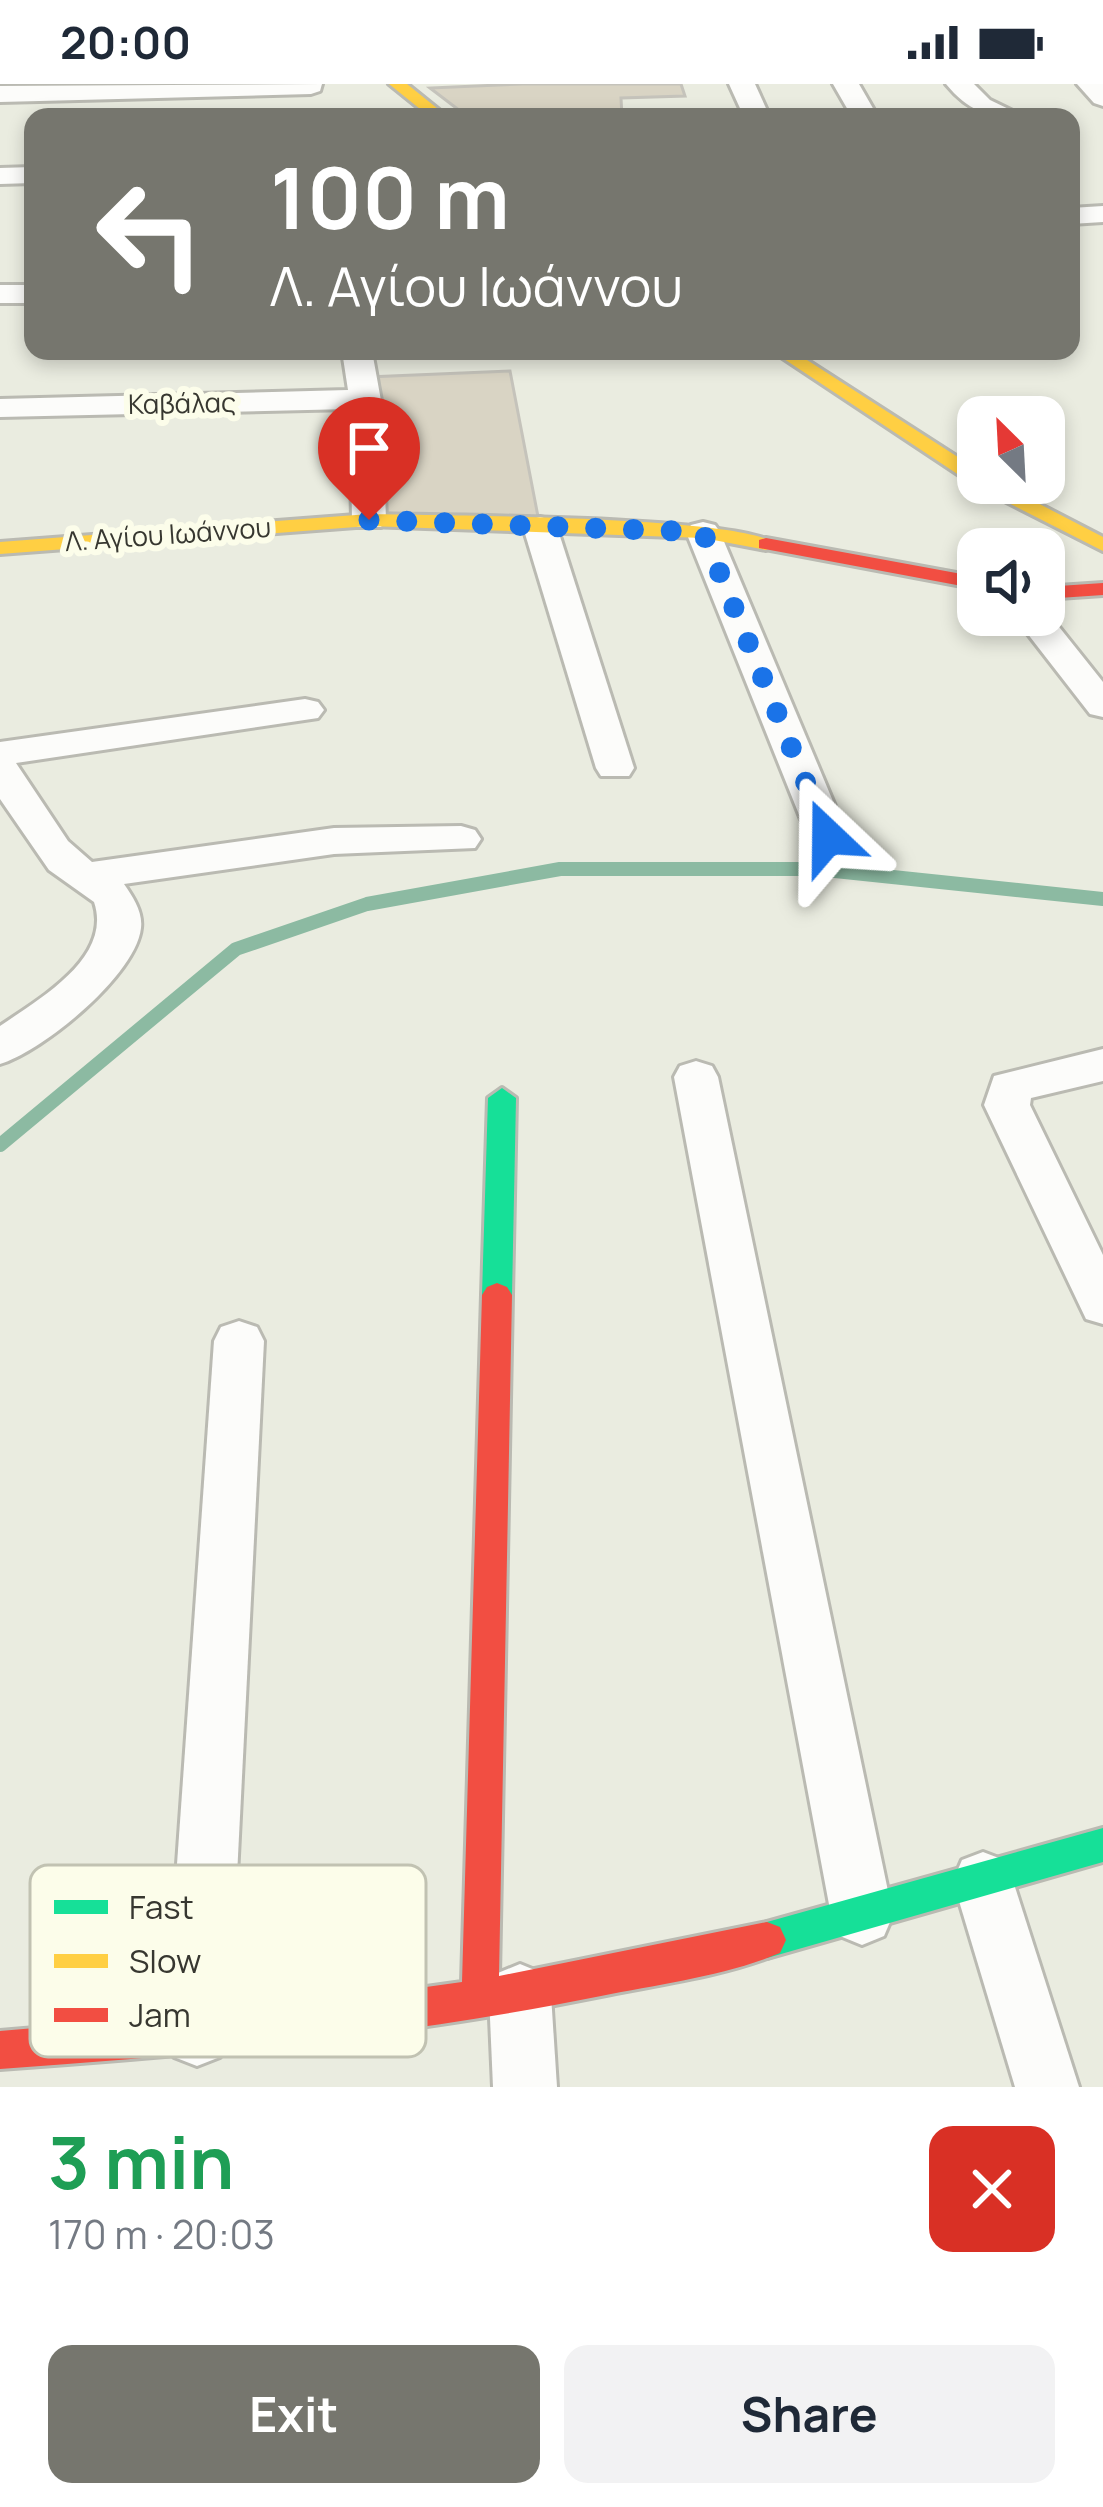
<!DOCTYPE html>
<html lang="en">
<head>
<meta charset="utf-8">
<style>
	:root { --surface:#fff; --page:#f2f2f3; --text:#1f2937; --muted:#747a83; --accent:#76766e }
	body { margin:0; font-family:Manrope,sans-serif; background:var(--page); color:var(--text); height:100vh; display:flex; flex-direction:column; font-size:45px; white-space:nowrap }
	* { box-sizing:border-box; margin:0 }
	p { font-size:39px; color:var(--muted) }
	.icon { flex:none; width:66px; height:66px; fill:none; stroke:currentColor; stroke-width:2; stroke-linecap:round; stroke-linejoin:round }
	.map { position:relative; height:2003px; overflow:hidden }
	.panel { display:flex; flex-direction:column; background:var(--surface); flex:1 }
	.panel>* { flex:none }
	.banner { position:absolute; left:24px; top:24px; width:1056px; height:252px; border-radius:24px; box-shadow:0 6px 18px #0003; background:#76766e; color:#fff; overflow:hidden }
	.needle { width:78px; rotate:336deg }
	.tools { position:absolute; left:957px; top:312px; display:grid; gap:24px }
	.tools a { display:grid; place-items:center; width:108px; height:108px; border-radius:24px; background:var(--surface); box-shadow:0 6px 18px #0003; font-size:60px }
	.pin { position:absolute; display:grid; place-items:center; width:102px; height:102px; color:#fff; margin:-123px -51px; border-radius:50% 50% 50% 0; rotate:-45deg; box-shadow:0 0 12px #0007 }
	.pin .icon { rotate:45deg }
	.me { position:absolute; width:132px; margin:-66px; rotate:337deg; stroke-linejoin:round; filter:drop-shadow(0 0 9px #0008) }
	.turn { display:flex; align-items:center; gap:42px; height:252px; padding:0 48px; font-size:54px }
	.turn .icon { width:156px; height:156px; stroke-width:2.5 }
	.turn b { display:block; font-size:84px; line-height:102px }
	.round { display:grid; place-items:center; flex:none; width:126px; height:126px; border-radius:24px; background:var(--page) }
	.summary { display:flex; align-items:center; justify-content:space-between; height:204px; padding:0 48px }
	h1 { font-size:72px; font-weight:700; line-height:90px; color:#1e9e55 }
	.primary-button { display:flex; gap:24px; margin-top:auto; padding:24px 48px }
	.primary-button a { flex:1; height:138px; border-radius:24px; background:var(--accent); color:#fff; font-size:48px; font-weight:700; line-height:138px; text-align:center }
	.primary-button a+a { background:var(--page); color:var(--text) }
	.status { display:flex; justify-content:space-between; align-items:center; height:84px; padding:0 60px; background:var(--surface); direction:ltr }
	.status svg { height:33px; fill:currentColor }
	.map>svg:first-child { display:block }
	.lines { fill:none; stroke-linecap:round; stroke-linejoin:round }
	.stream { stroke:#8cbaa2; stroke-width:14 }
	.building { fill:#d9d4c4; stroke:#c5c3bb; stroke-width:3 }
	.street-casing { stroke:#babab2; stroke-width:6 }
	.fast-casing { stroke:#babab2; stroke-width:6 }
	.slow-casing { stroke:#babab2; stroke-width:6 }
	.jam-casing { stroke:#babab2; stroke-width:6 }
	.street { fill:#fcfcfa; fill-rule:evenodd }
	.fast { fill:#16e098; fill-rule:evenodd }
	.slow { fill:#ffcf43; fill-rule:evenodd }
	.jam { fill:#f24e42; fill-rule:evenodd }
	.route { stroke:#1a73e8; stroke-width:21; stroke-dasharray:0 37.8 }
	.labels { text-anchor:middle; stroke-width:12; stroke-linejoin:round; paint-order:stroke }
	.far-street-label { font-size:27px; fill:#373730; stroke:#fcfdea }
	.key { fill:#fcfdea; stroke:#c1c2b2; stroke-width:3 }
	.key-label { font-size:33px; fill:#373730 }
</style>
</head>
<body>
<div class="status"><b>20:00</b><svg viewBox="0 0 49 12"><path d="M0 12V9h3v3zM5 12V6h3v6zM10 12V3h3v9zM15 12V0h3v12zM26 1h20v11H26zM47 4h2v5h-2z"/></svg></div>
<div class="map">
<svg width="1103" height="2003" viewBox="0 0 1103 2003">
	<rect width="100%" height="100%" fill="#eaece0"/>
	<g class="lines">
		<polyline class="stream" points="0,1061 236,865 367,820 560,785 816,785 1103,815"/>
	</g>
	<g class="building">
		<polygon points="522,0 681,0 685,12 621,14 622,33 468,33 430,4"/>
		<polygon points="510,287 540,443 369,436 368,293"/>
	</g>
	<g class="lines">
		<defs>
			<g id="street">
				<polygon points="322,0 320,7 311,10 0,18 0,2"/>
				<polygon points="729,0 755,0 770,33 744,33"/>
				<polygon points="833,0 859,0 878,33 852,33"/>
				<path d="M946 0H974L990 16 1025 33C989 33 970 29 946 0Z"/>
				<polygon points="1077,0 1103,0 1103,22 1094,19"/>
				<polygon points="33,83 33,99 0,100 0,84"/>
				<polygon points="1103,122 1103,138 1071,140 1071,124"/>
				<rect x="0" y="201" width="33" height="18"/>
				<polygon points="342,267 372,267 382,322 386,436 381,443 357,443 352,436 350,325 0,333 0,315 348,306"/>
				<polygon points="540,433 552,436 557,443 634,684 629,692 601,692 596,684 523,443 528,436"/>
				<polygon points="703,438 715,441 720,448 848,753 842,762 828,766 814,762 808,753 686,448 691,441"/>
				<polygon points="1044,524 1103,598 1103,633 1090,630 1013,531 1044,531"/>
				<path d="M305 615 318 618 324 626 318 634 16 679 68 757 92 778 334 744 461 742 475 746 481 755 475 764 334 770 124 800C133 813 143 828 141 844 136 891 43 967 0 980V942C39 915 113 874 94 818L49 786 0 715V658Z"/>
				<polygon points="1103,965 1103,997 1031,1014 1030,1021 1103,1171 1103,1240 1086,1235 984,1021 994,992"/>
				<polygon points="696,977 712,982 718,993 893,1831 884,1852 862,1861 840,1852 831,1831 674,993 680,982"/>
				<polygon points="239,1237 257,1243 264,1257 229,1950 220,1973 197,1982 174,1973 165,1950 214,1257 221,1243"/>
				<polygon points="983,1768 1004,1776 1013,1797 1079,2003 1015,2003 953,1797 962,1776"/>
				<polygon points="520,1880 542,1889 551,1911 557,2003 493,2003 489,1911 498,1889"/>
			</g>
			<g id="fast">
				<polygon points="502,1004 516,1014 512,1211 507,1219 497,1223 487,1219 482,1211 488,1014"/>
				<polygon points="1103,1744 1103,1778 767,1874 754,1869 748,1856 754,1843 767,1838"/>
			</g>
			<g id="slow">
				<polygon points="389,0 407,0 448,33 430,33"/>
				<polygon points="772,267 793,267 978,386 978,399 999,399 1103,453 1103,467 977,403"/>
				<path d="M369 430C436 432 739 431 776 460L766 466 703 454 369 442 0 470V458Z"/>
			</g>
			<g id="jam">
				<polygon points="766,454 978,493 978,505 759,464 759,456"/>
				<polygon points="1103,499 1103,511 1044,515 1044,503"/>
				<path d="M497 1199 507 1203 512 1211 499 1892 767 1838 780 1843 786 1856 780 1869C725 1892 660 1900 601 1912 404 1952 202 1971 0 1985V1947L290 1922 462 1898 482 1211 487 1203Z"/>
			</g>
		</defs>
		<use href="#street" class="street-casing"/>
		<use href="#fast" class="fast-casing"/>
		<use href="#slow" class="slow-casing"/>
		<use href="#jam" class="jam-casing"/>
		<use href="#street" class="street"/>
		<use href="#fast" class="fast"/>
		<use href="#slow" class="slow"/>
		<use href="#jam" class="jam"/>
	</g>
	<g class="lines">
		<polyline class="route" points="369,436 703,448 828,753"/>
	</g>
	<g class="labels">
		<g class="far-street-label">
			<text transform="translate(182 320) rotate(-1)" y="9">Καβάλας</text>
			<text transform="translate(168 451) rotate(-4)" y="9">Λ. Αγίου Ιωάννου</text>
		</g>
	</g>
	<rect x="30" y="1781" width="396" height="192" rx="18" class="key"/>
	<rect x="54" y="1816" width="54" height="14" fill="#16e098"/>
	<rect x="54" y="1870" width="54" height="14" fill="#ffcf43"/>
	<rect x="54" y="1924" width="54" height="14" fill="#f24e42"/>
	<g class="key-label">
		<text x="129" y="1835">Fast</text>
		<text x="129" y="1889">Slow</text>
		<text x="129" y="1943">Jam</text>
	</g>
</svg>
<div class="tools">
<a><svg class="needle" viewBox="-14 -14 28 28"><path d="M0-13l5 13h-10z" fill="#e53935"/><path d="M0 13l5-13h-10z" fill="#747a83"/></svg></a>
<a><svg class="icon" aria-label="sound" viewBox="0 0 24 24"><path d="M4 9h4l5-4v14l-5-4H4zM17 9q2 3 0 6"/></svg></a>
</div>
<div class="pin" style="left:369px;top:436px;background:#d93025"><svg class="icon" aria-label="arrive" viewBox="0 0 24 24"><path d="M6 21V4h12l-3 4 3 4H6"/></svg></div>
<svg class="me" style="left:828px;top:753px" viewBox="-20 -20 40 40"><path d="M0-17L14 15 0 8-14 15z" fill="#1a73e8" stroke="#fff" stroke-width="4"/></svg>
<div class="banner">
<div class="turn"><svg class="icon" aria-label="left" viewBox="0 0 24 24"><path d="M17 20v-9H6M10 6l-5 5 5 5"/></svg><div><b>100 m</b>Λ. Αγίου Ιωάννου</div></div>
</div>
</div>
<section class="panel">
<div class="summary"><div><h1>3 min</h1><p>170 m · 20:03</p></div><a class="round" style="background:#d93025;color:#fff"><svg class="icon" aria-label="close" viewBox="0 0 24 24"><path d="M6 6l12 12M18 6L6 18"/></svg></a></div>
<div class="primary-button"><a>Exit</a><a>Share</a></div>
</section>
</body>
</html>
